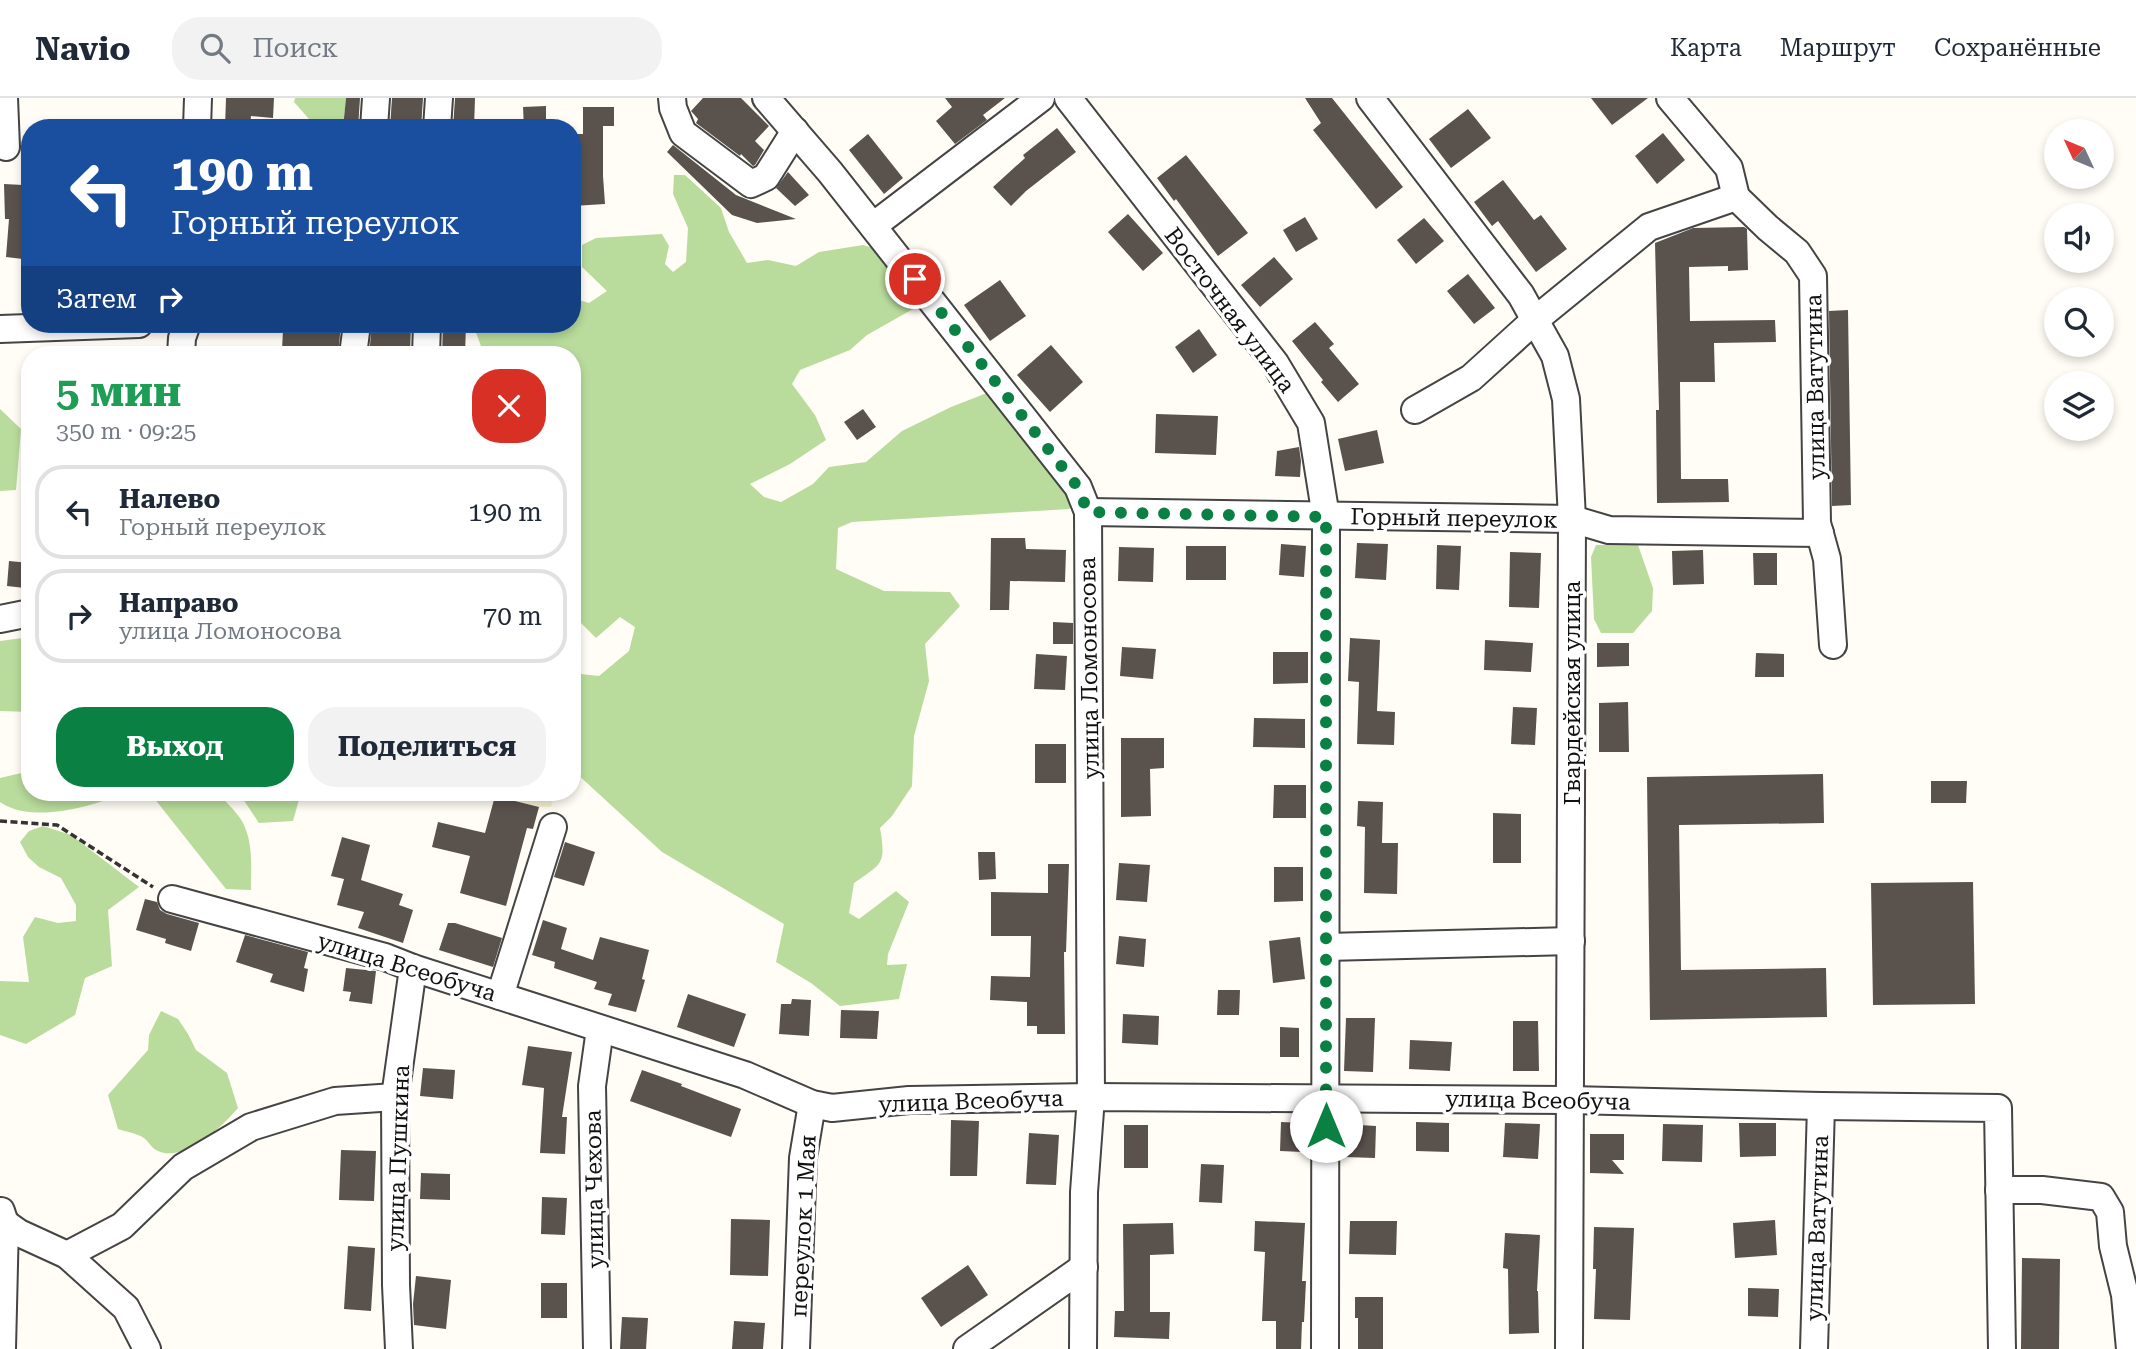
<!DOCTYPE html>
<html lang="ru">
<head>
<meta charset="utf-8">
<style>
	:root { --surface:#fff; --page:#f2f2f3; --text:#1f2937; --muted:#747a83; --line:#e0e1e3; --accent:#0b8043 }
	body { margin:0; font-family:"Roboto Serif",serif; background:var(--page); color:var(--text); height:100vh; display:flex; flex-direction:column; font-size:26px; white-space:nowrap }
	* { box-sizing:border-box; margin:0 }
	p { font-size:23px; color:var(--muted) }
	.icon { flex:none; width:38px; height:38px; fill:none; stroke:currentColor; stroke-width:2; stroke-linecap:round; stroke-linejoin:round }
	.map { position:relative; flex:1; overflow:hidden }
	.drawer { position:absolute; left:21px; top:248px; width:560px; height:455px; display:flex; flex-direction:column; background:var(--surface); border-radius:28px; box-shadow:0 4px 10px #0003 }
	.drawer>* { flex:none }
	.guide { position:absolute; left:21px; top:21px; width:560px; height:214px; border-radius:28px; box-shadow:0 4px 10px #0003; background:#1a4fa0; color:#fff; overflow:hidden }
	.needle { width:46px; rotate:314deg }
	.controls { position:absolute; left:2044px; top:21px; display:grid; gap:14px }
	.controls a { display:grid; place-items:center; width:70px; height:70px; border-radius:50%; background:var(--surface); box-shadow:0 4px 10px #0003; font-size:35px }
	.pin { position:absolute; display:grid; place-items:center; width:60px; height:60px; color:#fff; margin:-30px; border:4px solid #fff; border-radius:50%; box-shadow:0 2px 7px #0007 }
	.me { position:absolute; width:77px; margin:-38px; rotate:0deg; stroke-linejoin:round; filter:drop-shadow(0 0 5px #0008) }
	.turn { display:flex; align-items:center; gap:24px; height:147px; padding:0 35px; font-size:32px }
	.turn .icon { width:91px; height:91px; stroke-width:2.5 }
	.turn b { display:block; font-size:49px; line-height:60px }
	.then { display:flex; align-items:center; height:66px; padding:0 35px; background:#0003; gap:14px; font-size:26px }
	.round { display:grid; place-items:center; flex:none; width:74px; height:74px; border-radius:28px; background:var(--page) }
	.overview { display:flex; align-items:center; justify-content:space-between; height:119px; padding:0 35px }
	h1 { font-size:42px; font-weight:700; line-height:52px; color:#1e9e55 }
	.primary-button { display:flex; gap:14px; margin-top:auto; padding:14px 35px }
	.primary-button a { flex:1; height:80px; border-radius:28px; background:var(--accent); color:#fff; font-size:28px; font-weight:700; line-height:80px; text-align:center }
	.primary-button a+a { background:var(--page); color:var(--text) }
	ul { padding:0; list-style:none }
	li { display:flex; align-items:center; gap:21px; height:94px; margin:0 14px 10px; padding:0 21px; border:4px solid var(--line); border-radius:28px }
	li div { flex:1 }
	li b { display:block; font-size:26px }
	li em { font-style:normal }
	header { display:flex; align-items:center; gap:42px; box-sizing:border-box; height:98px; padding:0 35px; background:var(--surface); border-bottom:2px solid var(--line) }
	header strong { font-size:33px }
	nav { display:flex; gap:38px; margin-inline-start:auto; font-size:24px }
	.search { width:490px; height:63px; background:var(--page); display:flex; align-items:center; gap:18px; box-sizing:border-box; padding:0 24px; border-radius:28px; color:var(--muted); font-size:26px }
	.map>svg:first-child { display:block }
	.farmland { fill:#f6f3d4 }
	.forest { fill:#b9dc9c }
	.building { fill:#5a524d }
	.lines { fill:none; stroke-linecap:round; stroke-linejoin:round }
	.minor-casing { stroke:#444; stroke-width:30 }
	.path { stroke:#333; stroke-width:3.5; stroke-dasharray:7 3.5; stroke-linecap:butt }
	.minor { stroke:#fff; stroke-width:26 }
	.route { stroke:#0b8043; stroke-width:12; stroke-dasharray:0 21.6 }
	.labels { text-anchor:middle; stroke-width:7; stroke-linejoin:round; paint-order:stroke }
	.street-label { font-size:23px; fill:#111; stroke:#fff }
</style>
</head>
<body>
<header>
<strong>Navio</strong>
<div class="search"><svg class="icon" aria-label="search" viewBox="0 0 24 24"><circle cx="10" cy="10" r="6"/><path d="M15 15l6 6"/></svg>Поиск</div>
<nav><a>Карта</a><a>Маршрут</a><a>Сохранённые</a></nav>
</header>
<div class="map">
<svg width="2136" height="1251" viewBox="0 0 2136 1251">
	<rect width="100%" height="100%" fill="#fffdf5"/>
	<polygon class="farmland" points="458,695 555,695 551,709 539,709 495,698 484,703"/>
	<g class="forest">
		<polygon points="295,0 346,0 343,30 317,30 294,4"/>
		<path d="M674 77H685L721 110 729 134 747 165 768 162 796 168 819 154 863 147 876 151 920 203 913 211 867 237 850 252 800 272 792 286 815 317 826 342 790 366 750 386 764 399 781 404 813 386 829 369 866 364 902 333 951 309 992 293 1077 403 1069 411 852 424 838 430 836 471 884 493 950 494 960 508 925 546 929 583 914 638 912 688 892 718 880 730C886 766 883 765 854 785L849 815 859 821 896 793 909 804 888 856 887 867 907 866 899 901 840 908 811 885 776 864 784 826 662 754 575 674 572 676V575L599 578 629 553 635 529 620 519 596 540 572 516V257H487L484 256 475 232 477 226H572V200L589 205 607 193 582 169V147L596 140 662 136 669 148 665 166 673 174 686 164 688 130 673 96Z"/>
		<polygon points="295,226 324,226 320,257 291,257 294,252"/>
		<polygon points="0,311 21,331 16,392 0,393"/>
		<polygon points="1596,447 1638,447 1653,490 1652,513 1633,535 1601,535 1594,521 1591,459"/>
		<polygon points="30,539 30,614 0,613 0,543"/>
		<path d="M30 673V695H124C92 709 31 726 0 704V680Z"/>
		<path d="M150 695H217C225 703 234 711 240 720 254 741 251 769 251 792L226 791Z"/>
		<polygon points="239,695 299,695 300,698 293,723 259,725"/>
		<polygon points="43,728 71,737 139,789 108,812 112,868 85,880 75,917 26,946 0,937 0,883 29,884 23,839 35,819 58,825 76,823 76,807 61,780 39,769 28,759 20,744 29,733"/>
		<path d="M161 913 178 921 188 936 196 952 227 975 238 1010C223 1028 182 1067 156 1052 151 1049 148 1043 144 1040 137 1035 126 1034 118 1031L108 997 148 952 149 937Z"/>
	</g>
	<g class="building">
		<polygon points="226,0 274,0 273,20 251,18 250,30 225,30"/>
		<polygon points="346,0 360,0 358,30 343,30"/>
		<polygon points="392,0 423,0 421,30 390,30"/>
		<polygon points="455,0 475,0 474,30 453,30"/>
		<polygon points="703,0 741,0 769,28 755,43 764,52 755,67 753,68 741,56 740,58 696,25 698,21 691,13"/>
		<polygon points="945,0 1005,0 983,17 987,22 955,46 936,23 952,9"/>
		<polygon points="1305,0 1332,0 1403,89 1376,111 1313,32 1321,25"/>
		<polygon points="1591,0 1648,0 1612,27"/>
		<polygon points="546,8 546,30 524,30 523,9"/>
		<polygon points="583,9 614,9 614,28 603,28 603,78 605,106 573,108 573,36 583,36"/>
		<polygon points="1468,11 1491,40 1451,70 1429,41"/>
		<polygon points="1057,30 1076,54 1026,93 1011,108 993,89 1025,60 1023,57"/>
		<polygon points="1663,35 1685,62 1657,86 1635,58"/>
		<polygon points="868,36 903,80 884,96 849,52"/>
		<polygon points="673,47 736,97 796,121 757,125 732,117 667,54"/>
		<polygon points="1186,57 1248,135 1218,158 1176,101 1174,103 1157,80"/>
		<polygon points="788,74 809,97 795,108 776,90"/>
		<polygon points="1503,82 1534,122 1541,117 1567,151 1536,174 1498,123 1492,128 1474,104"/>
		<polygon points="4,86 23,87 23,161 6,159 9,121 5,121"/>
		<polygon points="1128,116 1163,155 1143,173 1108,134"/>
		<polygon points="1305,119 1318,141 1296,154 1283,132"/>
		<polygon points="1424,120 1444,143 1416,166 1397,142"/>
		<polygon points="1744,129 1747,131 1748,172 1728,173 1728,168 1689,169 1690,223 1775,222 1776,244 1714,245 1715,284 1680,284 1681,381 1728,381 1729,404 1657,405 1656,312 1659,312 1655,145 1693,130"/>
		<polygon points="1274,159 1293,181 1260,209 1241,187"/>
		<polygon points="1468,176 1495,210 1474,226 1447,193"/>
		<polygon points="1000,182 1026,218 990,243 964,207"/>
		<polygon points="1848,212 1851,407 1832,408 1829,213"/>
		<polygon points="1315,224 1334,246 1329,250 1359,286 1338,304 1321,284 1323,282 1292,243"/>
		<polygon points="324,226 341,226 338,257 320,257 320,253 282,252 283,232 323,233"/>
		<polygon points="372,226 411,226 410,257 369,257"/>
		<polygon points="443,226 466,226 465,257 442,257"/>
		<polygon points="1199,231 1217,257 1193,275 1175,249"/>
		<polygon points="1051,247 1083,284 1050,314 1017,277"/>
		<polygon points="863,311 876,329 857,342 844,324"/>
		<polygon points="1156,316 1218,318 1216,357 1155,355"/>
		<polygon points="1377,332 1384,365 1345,373 1338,341"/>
		<polygon points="1299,349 1301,363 1300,379 1275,378 1277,353"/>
		<polygon points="991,440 1025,440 1026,451 1066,452 1065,484 1010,483 1009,512 990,512"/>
		<polygon points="1357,445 1388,446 1386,482 1355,480"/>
		<polygon points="1281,446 1306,448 1304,479 1279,477"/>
		<polygon points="1437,447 1461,448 1459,492 1436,491"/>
		<rect x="1186" y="448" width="40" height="34"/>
		<polygon points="1119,449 1154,450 1153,484 1118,483"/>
		<polygon points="1703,452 1704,486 1673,487 1672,453"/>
		<polygon points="1510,454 1541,455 1539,510 1509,509"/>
		<polygon points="1753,455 1777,455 1777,487 1754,487"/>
		<polygon points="9,463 30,465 30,483 26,483 25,490 7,488"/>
		<polygon points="1053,524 1073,525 1073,546 1053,546"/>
		<polygon points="1350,540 1380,542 1377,613 1395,614 1394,647 1357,646 1359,584 1348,583"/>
		<polygon points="1485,542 1533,545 1531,574 1484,572"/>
		<polygon points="1597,545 1629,545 1629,568 1597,569"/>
		<polygon points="1122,549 1156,551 1153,581 1120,578"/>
		<polygon points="1273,554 1308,554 1308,585 1273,586"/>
		<polygon points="1756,555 1784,556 1784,579 1755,579"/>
		<polygon points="1036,556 1067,558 1065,592 1034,591"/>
		<polygon points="1628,604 1629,654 1599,654 1599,605"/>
		<polygon points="1513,609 1537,610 1535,647 1511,646"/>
		<polygon points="1254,620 1305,621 1305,650 1253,649"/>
		<polygon points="1121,640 1164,640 1164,670 1150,671 1151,718 1121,719"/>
		<rect x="1035" y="646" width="31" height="39"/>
		<polygon points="1823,676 1824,725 1679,727 1681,872 1826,870 1827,919 1650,922 1647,679"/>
		<polygon points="1931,683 1967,683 1966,705 1931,705"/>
		<polygon points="1274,687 1306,687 1306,720 1273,720"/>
		<polygon points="495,698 539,709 533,731 527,730 506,808 460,795 470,758 432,749 438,724 485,735"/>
		<polygon points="1358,703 1383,704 1382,745 1398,745 1397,796 1364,795 1365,729 1357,728"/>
		<polygon points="1493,715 1521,716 1521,765 1493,765"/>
		<polygon points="342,739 370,747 361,782 403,796 399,807 413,812 403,845 358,830 364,814 337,807 344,781 331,778"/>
		<polygon points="565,744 595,754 584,788 554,779"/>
		<polygon points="978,754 995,754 996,781 979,782"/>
		<polygon points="1119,765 1150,767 1147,804 1116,802"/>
		<polygon points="1048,766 1069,766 1066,854 1064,854 1065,936 1037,936 1037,928 1027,928 1027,904 990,902 991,878 1030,879 1031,838 991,838 991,794 1048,795"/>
		<polygon points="1274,769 1303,769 1303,803 1274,804"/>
		<polygon points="1973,784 1975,906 1873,907 1871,785"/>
		<polygon points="145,801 157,804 160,812 167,816 199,825 191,853 165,845 166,841 136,832"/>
		<polygon points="543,822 567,830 561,851 593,862 600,839 649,852 642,881 645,882 636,914 608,907 612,896 594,891 597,884 554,870 555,864 532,857"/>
		<polygon points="448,825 455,825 502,840 493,869 439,852"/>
		<polygon points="245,837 308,854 304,870 308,871 304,894 270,884 273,876 236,864"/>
		<polygon points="1119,838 1146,841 1144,869 1116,866"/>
		<polygon points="1300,839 1305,881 1273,885 1269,843"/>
		<polygon points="346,870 376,873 372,906 349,903 351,894 343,893"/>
		<polygon points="1218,892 1240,892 1239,917 1217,917"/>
		<polygon points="688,896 746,916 734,949 677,929"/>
		<polygon points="792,901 811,902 809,938 779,936 781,906 791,906"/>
		<polygon points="841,912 879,913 877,941 840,940"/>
		<polygon points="1123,916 1159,918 1158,947 1122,945"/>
		<polygon points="1346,920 1375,920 1373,974 1344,973"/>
		<polygon points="1513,923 1538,923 1539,973 1513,973"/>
		<polygon points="1280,929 1299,930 1299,959 1280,959"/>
		<polygon points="1410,942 1452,944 1450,973 1409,971"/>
		<polygon points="528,948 572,954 562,1019 567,1019 565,1056 540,1055 544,990 522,987"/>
		<polygon points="423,970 455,972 453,1001 420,998"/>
		<polygon points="642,972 682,986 681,988 741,1011 731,1039 630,1003"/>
		<polygon points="951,1022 979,1023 977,1078 950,1078"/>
		<polygon points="1281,1024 1304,1025 1303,1054 1280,1053"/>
		<polygon points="1416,1024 1449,1025 1449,1054 1416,1053"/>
		<polygon points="1505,1025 1540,1026 1538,1061 1503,1059"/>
		<polygon points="1739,1025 1776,1025 1776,1058 1740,1059"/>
		<polygon points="1343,1026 1376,1028 1375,1060 1345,1059 1347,1033"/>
		<polygon points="1663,1026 1703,1027 1702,1064 1662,1063"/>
		<rect x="1124" y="1027" width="24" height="43"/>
		<polygon points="1029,1035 1059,1037 1056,1087 1026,1086"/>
		<polygon points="1590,1036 1624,1036 1624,1062 1612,1062 1624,1076 1590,1075"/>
		<polygon points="341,1052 376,1053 374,1103 339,1102"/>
		<polygon points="1201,1066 1224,1067 1222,1105 1199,1104"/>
		<polygon points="421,1075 450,1076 450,1102 420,1101"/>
		<polygon points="542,1099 567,1100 565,1137 541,1136"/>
		<polygon points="731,1121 770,1122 768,1178 730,1177"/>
		<polygon points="1775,1122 1777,1157 1735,1160 1733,1125"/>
		<polygon points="1255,1123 1305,1125 1302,1183 1306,1183 1304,1224 1302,1224 1301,1251 1276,1251 1276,1223 1262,1223 1265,1154 1254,1153"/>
		<polygon points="1350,1123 1397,1123 1396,1157 1349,1156"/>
		<polygon points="1173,1125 1174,1156 1150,1157 1150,1214 1170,1214 1169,1241 1114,1239 1115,1213 1124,1213 1123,1126"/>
		<polygon points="1594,1129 1634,1130 1630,1222 1594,1221 1596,1171 1593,1171"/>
		<polygon points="1505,1135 1540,1137 1537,1193 1538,1193 1539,1235 1509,1236 1508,1171 1503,1170"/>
		<polygon points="348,1148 375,1150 371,1213 344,1211"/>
		<polygon points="2022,1160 2060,1161 2059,1251 2021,1251"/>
		<polygon points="968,1167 988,1197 941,1229 921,1200"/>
		<polygon points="416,1178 451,1182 446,1231 414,1227 413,1206"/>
		<rect x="541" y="1185" width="26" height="35"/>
		<polygon points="1748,1190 1779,1191 1778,1219 1748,1218"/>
		<polygon points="1355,1199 1383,1199 1383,1251 1358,1251 1358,1220 1355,1220"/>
		<polygon points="622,1219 648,1220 646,1251 620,1251"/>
		<polygon points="734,1223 765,1225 763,1251 732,1251"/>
	</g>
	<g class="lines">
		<defs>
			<g id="minor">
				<polyline points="4,0 6,49"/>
				<polyline points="672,0 673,10 683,35 751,86 766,79 795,33"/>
				<polyline points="766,0 830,74 1078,389 1088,414 1091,999 1084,1094 1083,1251"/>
				<polyline points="1068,0 1275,265 1311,325 1326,419 1325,1251"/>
				<polyline points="1370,0 1521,197 1555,258 1566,301 1572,421 1569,1251"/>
				<polyline points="1670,0 1729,70 1736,99 1768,130 1797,154 1813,178 1817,425 1827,461 1833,547"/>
				<polyline points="197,30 198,0"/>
				<polyline points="374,30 376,0"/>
				<polyline points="437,30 439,0"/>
				<polyline points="873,128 1041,0"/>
				<polyline points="0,231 139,226"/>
				<polyline points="181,257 182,240 187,226"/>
				<polyline points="353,257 357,226"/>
				<polyline points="426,257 427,226"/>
				<polyline points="1415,312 1471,280 1535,222 1649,129 1736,99"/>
				<polyline points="1088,414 1572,421 1609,432 1820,435"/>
				<polyline points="0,521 30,515"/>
				<polyline points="172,801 385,859 413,870 745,977 812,1006 832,1010 909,1002 1091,999 1570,1002 1821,1008 1998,1010 2002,1251"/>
				<polyline points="1326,849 1571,843"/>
				<polyline points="500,898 553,729"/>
				<polyline points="1999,1092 2042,1092 2101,1099 2110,1114 2113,1148 2125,1197 2130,1251"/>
				<polyline points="1,1113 5,1125 2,1251"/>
				<polyline points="0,1125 5,1125 19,1135 67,1157 126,1210 147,1251"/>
				<polyline points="67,1157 122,1128 183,1069 251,1029 335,1003 395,999"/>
				<polyline points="399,1251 396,1187 395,999 413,870"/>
				<polyline points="597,1251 592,988 600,931"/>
				<polyline points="796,1251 803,1060 812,1006"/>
				<polyline points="967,1251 1084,1169"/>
				<polyline points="1814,1251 1821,1008"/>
			</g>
		</defs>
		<use href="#minor" class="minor-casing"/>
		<polyline class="path" points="0,723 57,727 153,789"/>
		<use href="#minor" class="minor"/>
	</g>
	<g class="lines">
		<polyline class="route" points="915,181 1077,388 1088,414 1326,419 1326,1028"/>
	</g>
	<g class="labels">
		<g class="street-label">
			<text transform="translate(1230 212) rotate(53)" y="8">Восточная улица</text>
			<text transform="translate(1815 289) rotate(-91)" y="8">улица Ватутина</text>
			<text transform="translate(1454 420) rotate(1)" y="8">Горный переулок</text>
			<text transform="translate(1089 570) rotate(-91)" y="8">улица Ломоносова</text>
			<text transform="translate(1572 595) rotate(-90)" y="8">Гвардейская улица</text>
			<text transform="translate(407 869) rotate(17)" y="8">улица Всеобуча</text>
			<text transform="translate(1538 1002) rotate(1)" y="8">улица Всеобуча</text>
			<text transform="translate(971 1003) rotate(-2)" y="8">улица Всеобуча</text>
			<text transform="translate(398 1060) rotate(-88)" y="8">улица Пушкина</text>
			<text transform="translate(594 1091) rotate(-91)" y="8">улица Чехова</text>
			<text transform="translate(803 1128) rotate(-87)" y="8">переулок 1 Мая</text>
			<text transform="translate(1817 1130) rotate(-88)" y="8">улица Ватутина</text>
		</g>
	</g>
</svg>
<div class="controls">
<a><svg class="needle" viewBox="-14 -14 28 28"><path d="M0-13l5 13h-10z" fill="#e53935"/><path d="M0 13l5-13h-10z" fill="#747a83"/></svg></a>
<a><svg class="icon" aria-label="sound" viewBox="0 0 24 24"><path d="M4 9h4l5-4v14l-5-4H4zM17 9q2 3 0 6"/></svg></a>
<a><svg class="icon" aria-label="search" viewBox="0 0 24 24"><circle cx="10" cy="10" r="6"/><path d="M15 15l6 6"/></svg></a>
<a><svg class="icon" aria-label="layers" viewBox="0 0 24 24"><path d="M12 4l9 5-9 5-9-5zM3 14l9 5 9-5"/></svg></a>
</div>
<div class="pin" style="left:915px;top:181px;background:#d93025"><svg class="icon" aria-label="arrive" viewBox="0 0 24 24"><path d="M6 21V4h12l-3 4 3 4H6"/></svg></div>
<svg class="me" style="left:1326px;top:1028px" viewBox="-20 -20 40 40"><circle r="19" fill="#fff"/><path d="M0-13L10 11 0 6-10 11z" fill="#0b8043"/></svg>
<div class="guide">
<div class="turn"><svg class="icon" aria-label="left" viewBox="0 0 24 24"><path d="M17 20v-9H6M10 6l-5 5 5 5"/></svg><div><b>190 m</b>Горный переулок</div></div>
<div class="then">Затем<svg class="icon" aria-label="right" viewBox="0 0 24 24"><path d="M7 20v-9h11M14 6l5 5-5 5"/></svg></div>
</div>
<section class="drawer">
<div class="overview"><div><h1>5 мин</h1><p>350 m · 09:25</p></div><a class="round" style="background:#d93025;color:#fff"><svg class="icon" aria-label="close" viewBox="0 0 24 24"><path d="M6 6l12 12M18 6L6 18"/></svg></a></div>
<ul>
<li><svg class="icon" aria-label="left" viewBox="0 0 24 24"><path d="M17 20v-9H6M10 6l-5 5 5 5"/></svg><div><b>Налево</b><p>Горный переулок</p></div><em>190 m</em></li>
<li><svg class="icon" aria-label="right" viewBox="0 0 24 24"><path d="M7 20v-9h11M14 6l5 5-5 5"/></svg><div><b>Направо</b><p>улица Ломоносова</p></div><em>70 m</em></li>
</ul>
<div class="primary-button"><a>Выход</a><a>Поделиться</a></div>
</section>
</div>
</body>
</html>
